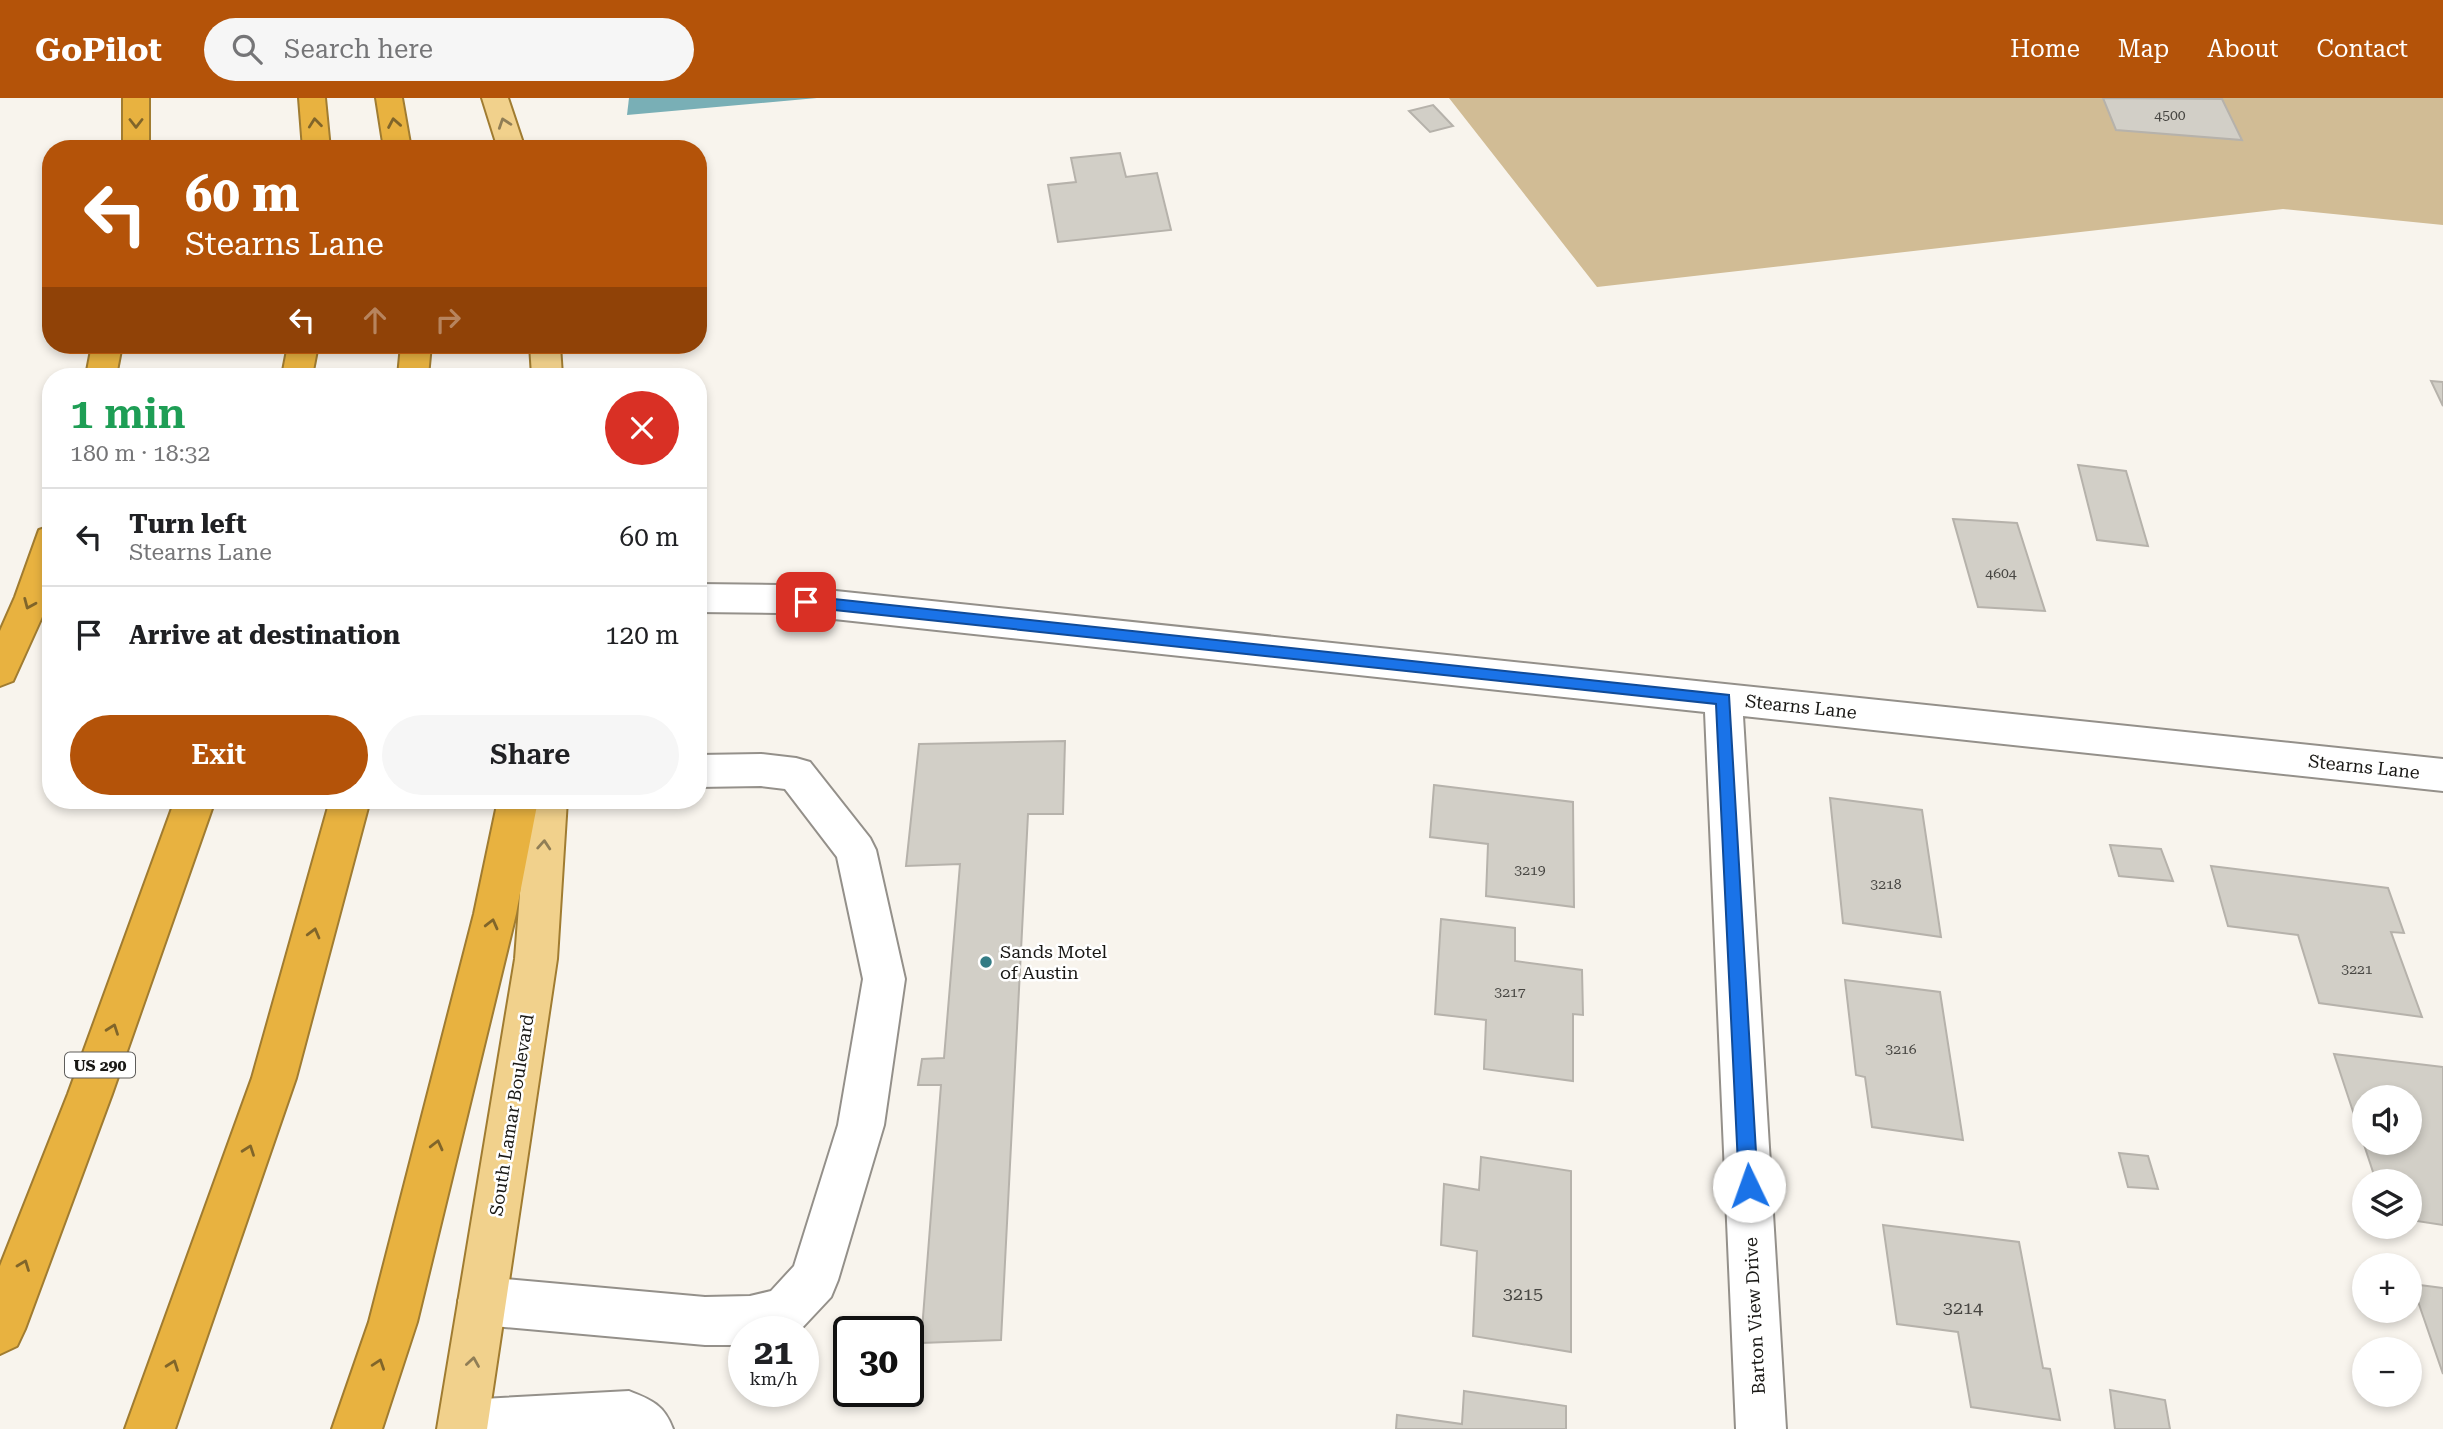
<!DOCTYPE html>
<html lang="en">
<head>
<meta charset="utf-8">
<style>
	:root { --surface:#fff; --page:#f6f6f6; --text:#202124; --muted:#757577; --line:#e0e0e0; --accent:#b45309 }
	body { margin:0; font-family:"Roboto Serif",serif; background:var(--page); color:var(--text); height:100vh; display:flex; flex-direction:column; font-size:26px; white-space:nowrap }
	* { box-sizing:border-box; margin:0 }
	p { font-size:23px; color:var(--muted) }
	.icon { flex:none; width:38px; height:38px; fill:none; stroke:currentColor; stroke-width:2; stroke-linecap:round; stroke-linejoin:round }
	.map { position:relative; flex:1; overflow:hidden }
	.sheet { position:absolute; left:42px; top:270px; width:665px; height:441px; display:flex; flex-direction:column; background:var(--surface); border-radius:28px; box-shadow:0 4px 10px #0003 }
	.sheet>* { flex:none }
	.banner { position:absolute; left:42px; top:42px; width:665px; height:214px; border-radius:28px; box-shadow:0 4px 10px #0003; background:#b45309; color:#fff; overflow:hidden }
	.tools { position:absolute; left:2352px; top:987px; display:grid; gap:14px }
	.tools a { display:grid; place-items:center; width:70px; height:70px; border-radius:50%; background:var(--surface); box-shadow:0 4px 10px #0003; font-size:35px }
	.speed { position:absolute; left:728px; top:1218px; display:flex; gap:14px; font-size:35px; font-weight:700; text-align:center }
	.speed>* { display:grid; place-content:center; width:91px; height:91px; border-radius:50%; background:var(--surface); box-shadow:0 4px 10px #0003; line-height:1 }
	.speed small { font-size:18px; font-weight:400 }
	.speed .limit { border:4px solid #111; border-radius:10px; background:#fff; color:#111 }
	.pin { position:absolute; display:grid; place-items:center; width:60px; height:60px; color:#fff; margin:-30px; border-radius:14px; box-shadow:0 4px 10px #0006 }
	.me { position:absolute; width:77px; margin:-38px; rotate:357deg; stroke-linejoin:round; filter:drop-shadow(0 0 5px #0008) }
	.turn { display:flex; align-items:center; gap:24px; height:147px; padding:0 28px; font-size:32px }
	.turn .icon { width:91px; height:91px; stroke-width:2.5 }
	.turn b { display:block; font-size:49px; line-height:60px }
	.lanes { display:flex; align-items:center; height:66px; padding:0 28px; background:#0003; justify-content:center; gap:35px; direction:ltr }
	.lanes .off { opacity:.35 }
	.round { display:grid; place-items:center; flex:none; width:74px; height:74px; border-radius:37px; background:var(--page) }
	.headline { display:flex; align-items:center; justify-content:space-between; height:119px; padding:0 28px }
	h1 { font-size:42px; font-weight:600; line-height:52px; color:#1e9e55 }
	.action { display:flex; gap:14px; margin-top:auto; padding:14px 28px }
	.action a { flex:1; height:80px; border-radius:42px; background:var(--accent); color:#fff; font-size:28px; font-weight:600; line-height:80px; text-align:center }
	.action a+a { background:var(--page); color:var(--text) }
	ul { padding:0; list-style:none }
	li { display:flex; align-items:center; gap:21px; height:98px; padding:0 28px; border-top:2px solid var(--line) }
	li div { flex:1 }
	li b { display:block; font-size:26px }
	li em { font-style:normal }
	header { display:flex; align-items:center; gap:42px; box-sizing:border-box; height:98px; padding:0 35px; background:var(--accent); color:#fff }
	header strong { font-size:33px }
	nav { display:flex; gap:38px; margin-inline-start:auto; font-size:24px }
	.search { width:490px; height:63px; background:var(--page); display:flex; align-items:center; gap:18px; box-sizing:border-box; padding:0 24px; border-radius:38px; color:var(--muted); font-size:26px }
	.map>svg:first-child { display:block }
	.forest { fill:#d1bc95 }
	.water { fill:#79afb6 }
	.building { fill:#d2cfc7; stroke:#b6b2ab; stroke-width:2; fill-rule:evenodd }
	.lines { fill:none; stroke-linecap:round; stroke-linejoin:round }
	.minor-casing { stroke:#94908a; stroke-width:4 }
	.major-casing { stroke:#a07c31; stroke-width:4 }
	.highway-casing { stroke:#a07c31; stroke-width:4 }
	.minor { fill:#fff; fill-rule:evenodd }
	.major { fill:#f1d18c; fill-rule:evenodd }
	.highway { fill:#e8b240; fill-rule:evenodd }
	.oneway { stroke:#80652a }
	.oneway2 { stroke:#907e56 }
	.route { fill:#1a73e8; stroke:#114b97; stroke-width:2 }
	.poi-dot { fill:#347c85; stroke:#fff; stroke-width:2.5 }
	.labels { text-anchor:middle; stroke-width:5; stroke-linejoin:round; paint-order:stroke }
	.number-label { font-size:14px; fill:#474642 }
	.shield { fill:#fff; stroke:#5e5d5b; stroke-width:2 }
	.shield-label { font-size:16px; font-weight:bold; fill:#191815 }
	.street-label { font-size:18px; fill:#191815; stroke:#fff }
	.poi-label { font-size:18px; fill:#191815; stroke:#fff; text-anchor:start }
	.near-number-label { font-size:18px; fill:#474642 }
</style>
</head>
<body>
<header>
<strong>GoPilot</strong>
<div class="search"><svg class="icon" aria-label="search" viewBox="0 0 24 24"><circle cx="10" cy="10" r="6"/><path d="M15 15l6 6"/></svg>Search here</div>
<nav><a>Home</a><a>Map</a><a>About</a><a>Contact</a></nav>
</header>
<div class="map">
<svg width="2443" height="1331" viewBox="0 0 2443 1331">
	<rect width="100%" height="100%" fill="#f8f4ed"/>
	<polygon class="forest" points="1449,0 2443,0 2443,127 2283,111 1597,189"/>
	<polygon class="water" points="629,0 817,0 627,17"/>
	<g class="building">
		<polygon points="2103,0 2222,1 2242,42 2116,32"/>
		<polygon points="1433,7 1453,28 1430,34 1409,13"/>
		<polygon points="1120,55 1126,79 1157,75 1171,132 1058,144 1048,87 1076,84 1071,60"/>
		<polygon points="2431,283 2443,284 2443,308"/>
		<polygon points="2078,367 2126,373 2148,448 2097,442"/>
		<polygon points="1953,421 2017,425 2045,513 1978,509"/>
		<polygon points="1065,643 1063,716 1028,716 1001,1242 921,1245 941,987 918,987 922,961 944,960 960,766 906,768 919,646"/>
		<polygon points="1434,687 1573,704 1574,809 1486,798 1488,746 1430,739"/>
		<polygon points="1830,700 1922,712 1941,839 1843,825"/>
		<polygon points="2110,747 2161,751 2173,783 2119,778"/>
		<polygon points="2211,768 2388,790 2404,835 2391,834 2422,919 2319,905 2298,837 2228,828"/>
		<polygon points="1441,821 1515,830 1515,863 1582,872 1583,917 1573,916 1573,983 1484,971 1486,922 1435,916"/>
		<polygon points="1845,882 1940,894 1963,1042 1872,1029 1865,979 1856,977"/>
		<path d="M2334 956 2443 969V1127L2410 1122V1083H2376ZM2364 999H2410V1045H2364Z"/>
		<polygon points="2119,1055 2148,1058 2158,1091 2128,1089"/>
		<polygon points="1481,1059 1571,1073 1571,1254 1473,1238 1477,1153 1441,1147 1444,1086 1479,1092"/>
		<polygon points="1883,1127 2019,1144 2043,1270 2050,1271 2060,1322 1971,1309 1958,1234 1897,1226"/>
		<polygon points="2412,1186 2443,1190 2443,1276"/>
		<polygon points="2110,1292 2165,1302 2170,1331 2115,1331"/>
		<polygon points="1464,1293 1566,1308 1566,1331 1396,1331 1397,1317 1462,1326"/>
	</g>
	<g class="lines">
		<defs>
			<g id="minor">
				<polygon points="698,486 778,487 2443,661 2443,693 1743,618 1786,1331 1736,1331 1705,614 778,515 698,514"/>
				<polygon points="761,656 796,660 810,664 870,740 876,752 905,881 884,1027 838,1182 831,1199 801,1231 795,1234 744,1234 744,1247 705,1247 482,1227 465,1220 458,1203 465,1186 482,1179 705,1199 750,1198 771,1193 794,1168 838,1027 863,881 837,759 785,691 761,688 698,689 698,657"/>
				<path d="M629 1293C652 1302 664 1307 673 1331H439L438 1327 445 1309 463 1302Z"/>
			</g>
			<g id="major">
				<polygon points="482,0 508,0 525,51 498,51"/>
				<polygon points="530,247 560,247 562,278 532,278"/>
				<polygon points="527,702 567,702 557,861 487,1331 437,1331 515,861"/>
			</g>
			<g id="highway">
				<rect x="123" y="0" width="26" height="51"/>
				<polygon points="299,0 325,0 330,51 303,51"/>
				<polygon points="376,0 402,0 411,51 384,51"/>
				<polygon points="92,247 122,247 116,278 86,278"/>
				<polygon points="288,247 318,247 312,278 282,278"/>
				<polygon points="401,247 431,247 428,278 398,278"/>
				<polygon points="51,428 51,499 13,583 0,588 0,533 15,499 39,432"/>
				<polygon points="175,702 215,702 112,996 25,1231 17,1248 0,1256 0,1168 68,996"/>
				<polygon points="330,702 370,702 296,980 175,1331 125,1331 252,980"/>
				<polygon points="498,702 538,702 516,816 417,1224 382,1331 332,1331 369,1224 474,816"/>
			</g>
		</defs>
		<use href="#minor" class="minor-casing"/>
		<use href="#major" class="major-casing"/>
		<use href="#highway" class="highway-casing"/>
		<use href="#minor" class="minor"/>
		<use href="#major" class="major"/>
		<use href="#highway" class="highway"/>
	</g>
	<defs><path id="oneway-chevron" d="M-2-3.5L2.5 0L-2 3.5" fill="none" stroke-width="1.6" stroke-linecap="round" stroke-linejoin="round" transform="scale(1.75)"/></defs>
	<g class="oneway">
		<use href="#oneway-chevron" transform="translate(136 25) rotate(90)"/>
		<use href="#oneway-chevron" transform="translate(315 25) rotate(-96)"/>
		<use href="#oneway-chevron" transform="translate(394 25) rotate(-100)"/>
		<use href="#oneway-chevron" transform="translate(29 506) rotate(113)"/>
		<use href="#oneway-chevron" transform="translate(492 826) rotate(-76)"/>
		<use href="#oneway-chevron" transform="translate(314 835) rotate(-75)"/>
		<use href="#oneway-chevron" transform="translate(113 931) rotate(-70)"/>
		<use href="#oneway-chevron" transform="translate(437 1047) rotate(-76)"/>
		<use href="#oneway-chevron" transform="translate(249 1052) rotate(-70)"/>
		<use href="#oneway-chevron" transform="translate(24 1167) rotate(-69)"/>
		<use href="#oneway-chevron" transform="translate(379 1266) rotate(-71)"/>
		<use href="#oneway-chevron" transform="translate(173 1267) rotate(-70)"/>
	</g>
	<g class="oneway2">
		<use href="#oneway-chevron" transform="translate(504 25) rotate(-109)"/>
		<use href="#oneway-chevron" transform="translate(544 747) rotate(-86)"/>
		<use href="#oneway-chevron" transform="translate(473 1264) rotate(-81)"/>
	</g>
	<polygon class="route" points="806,498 1729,597 1758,1088 1755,1094 1749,1097 1742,1094 1739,1088 1716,606 806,509 798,504"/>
	<circle class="poi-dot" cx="986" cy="864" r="7"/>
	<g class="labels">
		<g class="number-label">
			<text x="2170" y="22">4500</text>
			<text x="2001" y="480">4604</text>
			<text x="1530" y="777">3219</text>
			<text x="1886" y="791">3218</text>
			<text x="2357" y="876">3221</text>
			<text x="1510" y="899">3217</text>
			<text x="1901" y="956">3216</text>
		</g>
		<rect class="shield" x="65" y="954.5" width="70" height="25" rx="5"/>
		<g class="shield-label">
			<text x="100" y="973">US 290</text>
		</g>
		<g class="street-label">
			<text transform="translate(1801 609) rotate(6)" y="6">Stearns Lane</text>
			<text transform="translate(2364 669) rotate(6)" y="6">Stearns Lane</text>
			<text transform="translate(512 1017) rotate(-81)" y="6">South Lamar Boulevard</text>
			<text transform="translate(1755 1218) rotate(-93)" y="6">Barton View Drive</text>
		</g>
		<g class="poi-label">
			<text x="1000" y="860">Sands Motel<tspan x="1000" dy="21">of Austin</tspan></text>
		</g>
		<g class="near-number-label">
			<text x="1523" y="1202">3215</text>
			<text x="1963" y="1216">3214</text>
		</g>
	</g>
</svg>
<div class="tools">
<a><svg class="icon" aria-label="sound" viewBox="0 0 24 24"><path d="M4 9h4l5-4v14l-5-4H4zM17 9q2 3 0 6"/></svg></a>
<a><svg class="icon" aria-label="layers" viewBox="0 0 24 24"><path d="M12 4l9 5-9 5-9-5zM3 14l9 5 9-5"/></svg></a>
<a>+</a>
<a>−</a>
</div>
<div class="speed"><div>21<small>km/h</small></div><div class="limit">30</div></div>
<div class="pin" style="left:806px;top:504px;background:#d93025"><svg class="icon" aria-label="arrive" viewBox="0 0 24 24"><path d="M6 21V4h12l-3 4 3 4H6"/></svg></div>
<svg class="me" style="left:1749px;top:1088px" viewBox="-20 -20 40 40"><circle r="19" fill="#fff"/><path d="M0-13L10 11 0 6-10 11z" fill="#1a73e8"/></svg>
<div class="banner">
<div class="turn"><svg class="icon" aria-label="left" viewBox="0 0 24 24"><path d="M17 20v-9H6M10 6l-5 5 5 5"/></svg><div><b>60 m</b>Stearns Lane</div></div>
<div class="lanes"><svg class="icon" aria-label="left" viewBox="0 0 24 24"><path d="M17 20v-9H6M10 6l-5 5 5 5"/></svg><svg class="icon off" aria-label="ahead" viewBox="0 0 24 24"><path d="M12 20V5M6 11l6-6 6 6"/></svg><svg class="icon off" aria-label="right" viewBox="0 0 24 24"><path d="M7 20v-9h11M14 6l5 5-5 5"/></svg></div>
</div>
<section class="sheet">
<div class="headline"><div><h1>1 min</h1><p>180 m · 18:32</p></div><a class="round" style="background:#d93025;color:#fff"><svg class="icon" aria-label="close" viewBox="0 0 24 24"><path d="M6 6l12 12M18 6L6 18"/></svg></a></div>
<ul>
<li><svg class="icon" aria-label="left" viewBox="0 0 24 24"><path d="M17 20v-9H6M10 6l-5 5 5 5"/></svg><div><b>Turn left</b><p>Stearns Lane</p></div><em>60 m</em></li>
<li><svg class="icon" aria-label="arrive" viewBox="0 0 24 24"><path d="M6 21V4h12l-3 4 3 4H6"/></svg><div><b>Arrive at destination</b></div><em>120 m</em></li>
</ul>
<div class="action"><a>Exit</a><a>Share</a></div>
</section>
</div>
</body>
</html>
